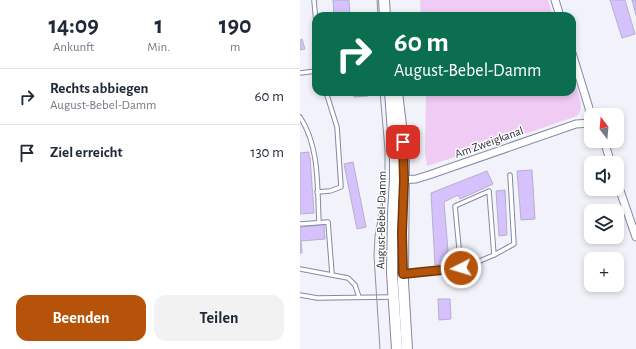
<!DOCTYPE html>
<html lang="de">
<head>
<meta charset="utf-8">
<style>
	:root { --surface:#fff; --page:#f2f2f3; --text:#1f2937; --muted:#747a83; --line:#e0e1e3; --accent:#b45309 }
	body { margin:0; font-family:"Alegreya Sans",sans-serif; background:var(--page); color:var(--text); height:100vh; display:flex; flex-direction:column; font-size:15px; white-space:nowrap }
	* { box-sizing:border-box; margin:0 }
	p { font-size:13px; color:var(--muted) }
	.icon { flex:none; width:22px; height:22px; fill:none; stroke:currentColor; stroke-width:2; stroke-linecap:round; stroke-linejoin:round }
	.map { position:relative; flex:1; overflow:hidden }
	.side { display:flex; flex-direction:column; background:var(--surface); width:300px }
	.side>* { flex:none }
	.banner { position:absolute; left:12px; top:12px; width:264px; height:84px; border-radius:12px; box-shadow:0 2px 6px #0003; background:#0b6e4f; color:#fff; overflow:hidden }
	.needle { width:26px; rotate:344deg }
	.tools { position:absolute; left:284px; top:108px; display:grid; gap:8px }
	.tools a { display:grid; place-items:center; width:40px; height:40px; border-radius:8px; background:var(--surface); box-shadow:0 2px 6px #0003; font-size:20px }
	.pin { position:absolute; display:grid; place-items:center; width:34px; height:34px; color:#fff; margin:-17px; border-radius:8px; box-shadow:0 2px 6px #0006 }
	.me { position:absolute; width:44px; margin:-22px; rotate:265deg; stroke-linejoin:round; filter:drop-shadow(0 0 3px #0008) }
	.turn { display:flex; align-items:center; gap:14px; height:84px; padding:0 16px; font-size:18px }
	.turn .icon { width:52px; height:52px; stroke-width:2.5 }
	.turn b { display:block; font-size:28px; line-height:34px }
	.eta { display:flex; justify-content:space-evenly; align-items:center; height:68px; text-align:center }
	.eta b { font-size:24px; font-weight:700; line-height:28px }
	.cta { display:flex; gap:8px; margin-top:auto; padding:8px 16px }
	.cta a { flex:1; height:46px; border-radius:12px; background:var(--accent); color:#fff; font-size:16px; font-weight:700; line-height:46px; text-align:center }
	.cta a+a { background:var(--page); color:var(--text) }
	ul { padding:0; list-style:none }
	li { display:flex; align-items:center; gap:12px; height:56px; padding:0 16px; border-top:1px solid var(--line) }
	li div { flex:1 }
	li b { display:block; font-size:15px }
	li em { font-style:normal }
	main { display:flex; flex:1; min-height:0 }
	.map>svg:first-child { display:block }
	.green { fill:#f0ccf4 }
	.building { fill:#d5c2fc; stroke:#b7aecd }
	.lines { fill:none; stroke-linecap:round; stroke-linejoin:round }
	.lane-casing { stroke:#8388a6; stroke-width:5.5 }
	.street-casing { stroke:#8388a6; stroke-width:9 }
	.secondary-casing { stroke:#8388a6; stroke-width:12 }
	.lane { stroke:#fff; stroke-width:3.5 }
	.street { stroke:#fff; stroke-width:7 }
	.secondary { stroke:#fff; stroke-width:10 }
	.tram { stroke:#91929c; stroke-width:1 }
	.route-casing { stroke:#753606; stroke-width:10 }
	.route { stroke:#b45309; stroke-width:7 }
	.labels { text-anchor:middle; stroke-width:3; stroke-linejoin:round; paint-order:stroke }
	.street-label { font-size:12px; fill:#2b2d3a; stroke:#fff }
</style>
</head>
<body>
<main>
<section class="side">
<div class="eta">
<div><b>14:09</b><p>Ankunft</p></div>
<div><b>1</b><p>Min.</p></div>
<div><b>190</b><p>m</p></div>
</div>
<ul>
<li><svg class="icon" aria-label="right" viewBox="0 0 24 24"><path d="M7 20v-9h11M14 6l5 5-5 5"/></svg><div><b>Rechts abbiegen</b><p>August-Bebel-Damm</p></div><em>60 m</em></li>
<li><svg class="icon" aria-label="arrive" viewBox="0 0 24 24"><path d="M6 21V4h12l-3 4 3 4H6"/></svg><div><b>Ziel erreicht</b></div><em>130 m</em></li>
</ul>
<div class="cta"><a>Beenden</a><a>Teilen</a></div>
</section>
<div class="map">
<svg width="336" height="349" viewBox="0 0 336 349">
	<rect width="100%" height="100%" fill="#f2f3fa"/>
	<g class="green">
		<polygon points="120,0 248,0 253,16 121,16"/>
		<path d="M272 76C275 86 287 107 277 116L190 146 127 166 125 153 126 92H272Z"/>
	</g>
	<g class="building">
		<polygon points="33,0 49,0 50,16 34,16"/>
		<polygon points="310,0 325,0 335,34 322,38"/>
		<polygon points="332,0 336,0 336,15"/>
		<polygon points="2,39 5,49 0,50 0,40"/>
		<polygon points="53,92 68,92 68,96 54,97"/>
		<polygon points="9,152 9,157 10,157 14,213 0,214 0,153"/>
		<polygon points="53,162 66,227 57,229 44,164"/>
		<polygon points="232,170 235,219 221,220 217,171"/>
		<polygon points="187,171 193,184 160,199 158,195 144,202 149,263 135,265 131,193"/>
		<polygon points="205,190 207,235 199,236 196,191"/>
		<polygon points="24,225 25,239 1,241 2,253 0,253 0,227"/>
		<polygon points="138,299 150,299 151,319 139,320"/>
	</g>
	<g class="lines">
		<defs>
			<g id="lane">
				<polyline points="14,0 16,23"/>
				<polyline points="0,73 16,71"/>
				<path d="M0 117C20 147 17 187 19 222"/>
				<polyline points="17,192 30,191 41,187 37,127 26,92"/>
				<polyline points="0,224 28,222 32,274"/>
				<polyline points="194,255 214,244 210,175"/>
				<polyline points="0,269 48,278 55,285 59,297"/>
				<polyline points="104,274 161,269 155,206 189,191 194,255 161,269"/>
				<polyline points="0,295 17,298 92,297"/>
			</g>
			<g id="street">
				<polyline points="255,0 260,16"/>
				<polyline points="272,53 289,108 291,123"/>
				<polyline points="304,141 311,163"/>
				<polyline points="99,180 116,179 129,175 276,124 291,123"/>
				<polyline points="317,182 336,237"/>
			</g>
			<g id="secondary">
				<polyline points="84,0 85,16"/>
				<polyline points="90,92 95,160 95,180 93,213 92,273 97,349"/>
				<polyline points="97,92 104,151 103,282 107,349"/>
			</g>
		</defs>
		<use href="#lane" class="lane-casing"/>
		<use href="#street" class="street-casing"/>
		<use href="#secondary" class="secondary-casing"/>
		<use href="#lane" class="lane"/>
		<use href="#street" class="street"/>
		<use href="#secondary" class="secondary"/>
		<g class="tram">
			<polyline points="77,0 78,16"/>
			<polyline points="80,349 74,256 75,236 82,197 85,173 85,150 80,92"/>
		</g>
	</g>
	<g class="lines">
		<defs>
			<polyline id="route" points="103,142 104,180 102,233 103,274 161,268"/>
		</defs>
		<use href="#route" class="route-casing"/>
		<use href="#route" class="route"/>
	</g>
	<g class="labels">
		<g class="street-label">
			<text transform="translate(189 142) rotate(-20)" y="4">Am Zweigkanal</text>
			<text transform="translate(81 220) rotate(-89)" y="4">August-Bebel-Damm</text>
		</g>
	</g>
</svg>
<div class="tools">
<a><svg class="needle" viewBox="-14 -14 28 28"><path d="M0-13l5 13h-10z" fill="#e53935"/><path d="M0 13l5-13h-10z" fill="#747a83"/></svg></a>
<a><svg class="icon" aria-label="sound" viewBox="0 0 24 24"><path d="M4 9h4l5-4v14l-5-4H4zM17 9q2 3 0 6"/></svg></a>
<a><svg class="icon" aria-label="layers" viewBox="0 0 24 24"><path d="M12 4l9 5-9 5-9-5zM3 14l9 5 9-5"/></svg></a>
<a>+</a>
</div>
<div class="pin" style="left:103px;top:142px;background:#d93025"><svg class="icon" aria-label="arrive" viewBox="0 0 24 24"><path d="M6 21V4h12l-3 4 3 4H6"/></svg></div>
<svg class="me" style="left:161px;top:268px" viewBox="-20 -20 40 40"><circle r="17" fill="#b45309" stroke="#fff" stroke-width="3"/><path d="M0-11L8 9 0 5-8 9z" fill="#fff"/></svg>
<div class="banner">
<div class="turn"><svg class="icon" aria-label="right" viewBox="0 0 24 24"><path d="M7 20v-9h11M14 6l5 5-5 5"/></svg><div><b>60 m</b>August-Bebel-Damm</div></div>
</div>
</div>
</main>
</body>
</html>
